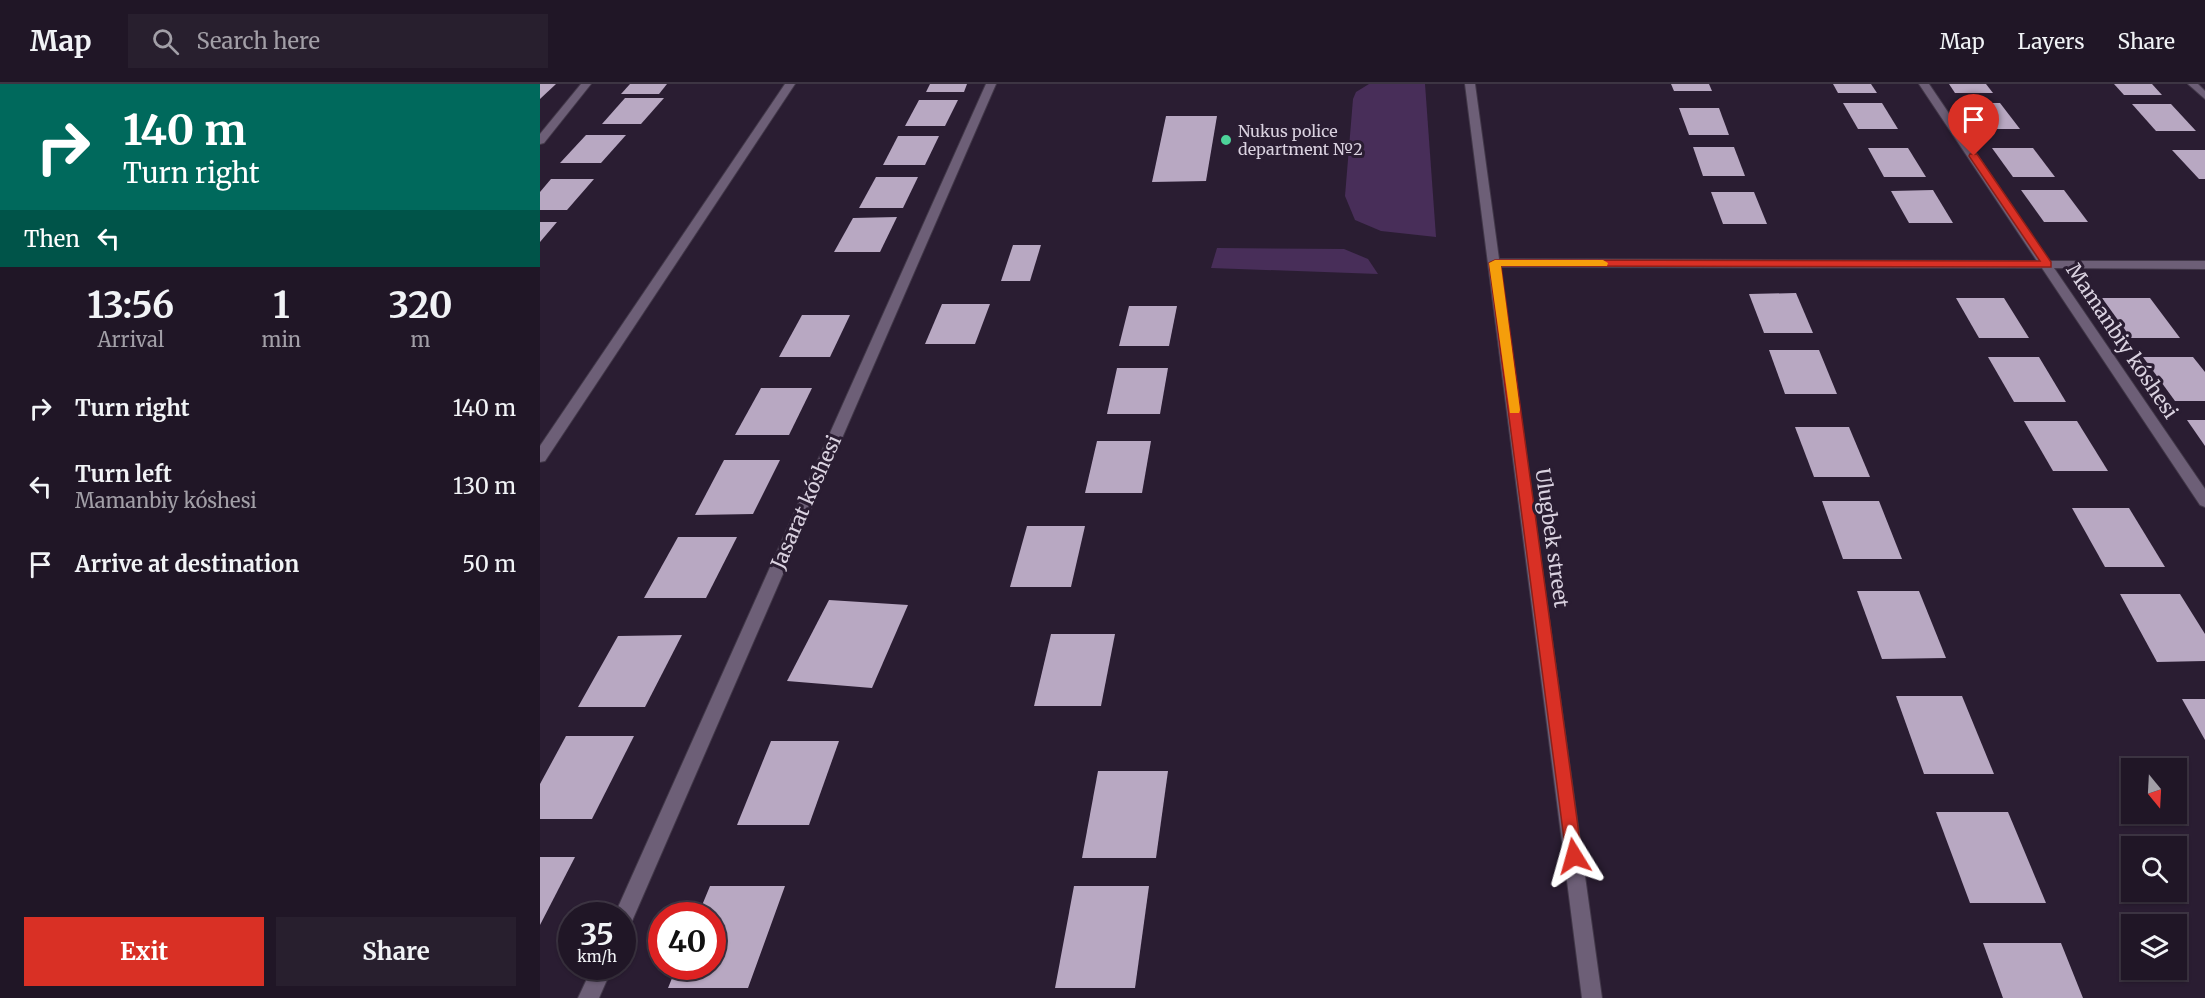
<!DOCTYPE html>
<html lang="en">
<head>
<meta charset="utf-8">
<style>
	:root { --surface:#201626; --page:#281f2e; --text:#f1f3f6; --muted:#a29fa7; --line:#3d3543; --accent:#d93025 }
	body { margin:0; font-family:Merriweather,serif; background:var(--page); color:var(--text); height:100vh; display:flex; flex-direction:column; font-size:22px; white-space:nowrap }
	* { box-sizing:border-box; margin:0 }
	p { font-size:20px; color:var(--muted) }
	.icon { flex:none; width:33px; height:33px; fill:none; stroke:currentColor; stroke-width:2; stroke-linecap:round; stroke-linejoin:round }
	.map { position:relative; flex:1; overflow:hidden }
	.sheet { display:flex; flex-direction:column; background:var(--surface); width:540px }
	.sheet>* { flex:none }
	.top-card { background:#00695c; color:#fff; overflow:hidden }
	.needle { width:39px; rotate:162deg }
	.controls { position:absolute; left:1581px; top:674px; display:grid; gap:12px }
	.controls a { display:grid; place-items:center; width:66px; height:66px; border-radius:0px; background:var(--surface); box-shadow:0 2px 4px #0004,0 0 0 2px var(--line); font-size:30px }
	.speed { position:absolute; left:18px; top:818px; display:flex; gap:12px; font-size:30px; font-weight:700; text-align:center }
	.speed>* { display:grid; place-content:center; width:78px; height:78px; border-radius:50%; background:var(--surface); box-shadow:0 2px 4px #0004,0 0 0 2px var(--line); line-height:1 }
	.speed small { font-size:15px; font-weight:400 }
	.speed .limit { border:9px solid #d22; background:#fff; color:#111 }
	.pin { position:absolute; display:grid; place-items:center; width:51px; height:51px; color:#fff; margin:-62px -26px; border-radius:50% 50% 50% 0; rotate:-45deg; box-shadow:0 0 6px #0007 }
	.pin .icon { rotate:45deg }
	.me { position:absolute; width:66px; margin:-33px; rotate:352deg; stroke-linejoin:round; filter:drop-shadow(0 0 4px #0008) }
	.turn { display:flex; align-items:center; gap:21px; height:126px; padding:0 24px; font-size:27px }
	.turn .icon { width:78px; height:78px; stroke-width:2.5 }
	.turn b { display:block; font-size:42px; line-height:51px }
	.then { display:flex; align-items:center; height:57px; padding:0 24px; background:#0003; gap:12px; font-size:22px }
	.eta { display:flex; justify-content:space-evenly; align-items:center; height:102px; text-align:center }
	.eta b { font-size:36px; font-weight:700; line-height:42px }
	.button { display:flex; gap:12px; margin-top:auto; padding:12px 24px }
	.button a { flex:1; height:69px; border-radius:0px; background:var(--accent); color:#fff; font-size:24px; font-weight:700; line-height:69px; text-align:center }
	.button a+a { background:var(--page); color:var(--text) }
	ul { padding:0; list-style:none }
	li { display:flex; align-items:center; gap:18px; height:78px; padding:0 24px }
	li div { flex:1 }
	li b { display:block; font-size:22px }
	li em { font-style:normal }
	header { display:flex; align-items:center; gap:36px; box-sizing:border-box; height:84px; padding:0 30px; background:var(--surface); border-bottom:2px solid var(--line) }
	header strong { font-size:28px }
	nav { display:flex; gap:33px; margin-inline-start:auto; font-size:21px }
	.search { width:420px; height:54px; background:var(--page); display:flex; align-items:center; gap:15px; box-sizing:border-box; padding:0 21px; border-radius:0px; color:var(--muted); font-size:22px }
	main { display:flex; flex:1; min-height:0 }
	.map>svg:first-child { display:block }
	.green { fill:#482e59 }
	.building { fill:#b8a8c2 }
	.lines { fill:none; stroke-linecap:round; stroke-linejoin:round }
	.minor-casing { stroke:#423849; stroke-width:2 }
	.minor { fill:#6d5f77; fill-rule:evenodd }
	.route { fill:#d93025; stroke:#8d1f18; stroke-width:1.5 }
	.slow { fill:#f59e0b }
	.poi-dot { fill:#4dd39a; stroke:#2a1d32; stroke-width:2 }
	.labels { text-anchor:middle; stroke-width:6; stroke-linejoin:round; paint-order:stroke }
	.far-poi-label { font-size:16px; fill:#dad2e0; stroke:#2a1d32; text-anchor:start }
	.street-label { font-size:20px; fill:#dad2e0; stroke:#2a1d32 }
</style>
</head>
<body>
<header>
<strong>Map</strong>
<div class="search"><svg class="icon" aria-label="search" viewBox="0 0 24 24"><circle cx="10" cy="10" r="6"/><path d="M15 15l6 6"/></svg>Search here</div>
<nav><a>Map</a><a>Layers</a><a>Share</a></nav>
</header>
<main>
<section class="sheet">
<div class="top-card">
<div class="turn"><svg class="icon" aria-label="right" viewBox="0 0 24 24"><path d="M7 20v-9h11M14 6l5 5-5 5"/></svg><div><b>140 m</b>Turn right</div></div>
<div class="then">Then<svg class="icon" aria-label="left" viewBox="0 0 24 24"><path d="M17 20v-9H6M10 6l-5 5 5 5"/></svg></div>
</div>
<div class="eta">
<div><b>13:56</b><p>Arrival</p></div>
<div><b>1</b><p>min</p></div>
<div><b>320</b><p>m</p></div>
</div>
<ul>
<li><svg class="icon" aria-label="right" viewBox="0 0 24 24"><path d="M7 20v-9h11M14 6l5 5-5 5"/></svg><div><b>Turn right</b></div><em>140 m</em></li>
<li><svg class="icon" aria-label="left" viewBox="0 0 24 24"><path d="M17 20v-9H6M10 6l-5 5 5 5"/></svg><div><b>Turn left</b><p>Mamanbiy kóshesi</p></div><em>130 m</em></li>
<li><svg class="icon" aria-label="arrive" viewBox="0 0 24 24"><path d="M6 21V4h12l-3 4 3 4H6"/></svg><div><b>Arrive at destination</b></div><em>50 m</em></li>
</ul>
<div class="button"><a>Exit</a><a>Share</a></div>
</section>
<div class="map">
<svg width="1665" height="914" viewBox="0 0 1665 914">
	<rect width="100%" height="100%" fill="#2a1d32"/>
	<g class="green">
		<polygon points="829,0 885,0 896,153 841,147 815,136 805,112 813,15 816,8"/>
		<polygon points="677,164 804,165 828,175 838,190 671,184"/>
	</g>
	<g class="building">
		<polygon points="0,0 16,0 0,15"/>
		<polygon points="90,0 127,0 119,10 81,10"/>
		<polygon points="390,0 427,0 424,8 386,8"/>
		<polygon points="1131,0 1169,0 1172,7 1134,7"/>
		<polygon points="1293,0 1331,0 1337,9 1298,9"/>
		<polygon points="1409,0 1446,0 1453,9 1415,9"/>
		<polygon points="1574,0 1612,0 1622,11 1584,11"/>
		<polygon points="85,14 124,14 101,40 62,40"/>
		<polygon points="379,16 418,16 405,42 365,42"/>
		<polygon points="1303,19 1342,19 1358,45 1318,45"/>
		<polygon points="1422,19 1460,19 1480,45 1440,45"/>
		<polygon points="1592,20 1631,20 1656,47 1616,47"/>
		<polygon points="1139,24 1179,24 1189,51 1149,51"/>
		<polygon points="626,32 677,32 666,97 612,98"/>
		<polygon points="46,51 86,51 61,79 20,79"/>
		<polygon points="358,52 399,52 385,81 343,81"/>
		<polygon points="1153,63 1194,63 1205,92 1163,92"/>
		<polygon points="1328,64 1368,64 1386,93 1344,93"/>
		<polygon points="1452,64 1493,64 1515,93 1473,93"/>
		<polygon points="1632,66 1665,66 1665,95 1659,95"/>
		<polygon points="336,93 378,93 363,124 319,124"/>
		<polygon points="11,95 54,95 27,126 0,126 0,108"/>
		<polygon points="1393,106 1413,139 1369,139 1351,107"/>
		<polygon points="1481,106 1524,106 1548,138 1504,138"/>
		<polygon points="1171,108 1214,108 1227,140 1183,140"/>
		<polygon points="357,133 340,168 294,168 313,134"/>
		<polygon points="0,138 17,138 0,158"/>
		<polygon points="473,161 501,161 490,197 461,197"/>
		<polygon points="1256,209 1273,249 1224,249 1209,210"/>
		<polygon points="1416,214 1464,214 1489,254 1439,254"/>
		<polygon points="1562,214 1610,214 1640,254 1591,254"/>
		<polygon points="402,220 450,220 435,260 385,260"/>
		<polygon points="589,222 637,222 629,262 579,262"/>
		<polygon points="262,231 310,231 290,273 239,273"/>
		<polygon points="1229,266 1279,266 1297,310 1245,310"/>
		<polygon points="1448,273 1499,273 1526,318 1474,318"/>
		<polygon points="1603,273 1653,273 1665,288 1665,317 1635,317"/>
		<polygon points="577,284 628,284 620,330 567,330"/>
		<polygon points="221,304 272,304 249,351 195,351"/>
		<polygon points="1647,336 1665,336 1665,362"/>
		<polygon points="1484,337 1537,337 1568,387 1513,387"/>
		<polygon points="1255,343 1309,343 1330,393 1274,393"/>
		<polygon points="557,357 611,357 602,409 545,409"/>
		<polygon points="184,376 240,376 213,430 155,431"/>
		<polygon points="1282,417 1339,417 1362,475 1303,475"/>
		<polygon points="1532,424 1589,424 1625,483 1565,483"/>
		<polygon points="487,442 545,442 531,503 470,503"/>
		<polygon points="138,453 197,453 166,514 104,514"/>
		<polygon points="1317,507 1379,507 1406,574 1342,575"/>
		<polygon points="1580,510 1640,510 1665,550 1665,577 1617,578"/>
		<polygon points="289,516 368,521 332,604 247,597"/>
		<polygon points="511,550 575,550 561,622 494,622"/>
		<polygon points="142,551 105,623 38,623 78,552"/>
		<polygon points="1356,612 1422,612 1454,690 1384,690"/>
		<polygon points="1642,615 1665,615 1665,656"/>
		<polygon points="26,652 94,652 52,735 0,735 0,700"/>
		<polygon points="231,657 299,657 269,741 197,741"/>
		<polygon points="558,687 628,687 616,774 542,774"/>
		<polygon points="1396,728 1468,728 1506,819 1430,819"/>
		<polygon points="0,773 35,773 0,841"/>
		<polygon points="170,802 245,802 208,904 128,904 137,882 172,882 172,831 158,831"/>
		<polygon points="534,802 609,802 595,904 515,904"/>
		<polygon points="1443,859 1521,859 1543,914 1463,914"/>
	</g>
	<g class="lines">
		<defs>
			<g id="minor">
				<polygon points="41,0 51,0 4,59 0,60 0,50"/>
				<polygon points="245,0 255,0 5,377 0,378 0,362"/>
				<polygon points="446,0 456,0 89,844 82,847 82,831 75,830"/>
				<polygon points="925,0 935,0 959,175 1497,177 1379,0 1389,0 1509,177 1665,177 1665,185 1514,184 1665,405 1665,423 1660,421 1502,184 960,183 1062,914 1042,914"/>
				<polygon points="1648,0 1658,0 1665,7 1665,15"/>
				<polygon points="53,882 73,882 59,914 38,914"/>
			</g>
		</defs>
		<use href="#minor" class="minor-casing"/>
		<use href="#minor" class="minor"/>
	</g>
	<polygon class="route" points="1430,70 1437,70 1511,178 1511,183 961,182 1042,772 1040,778 1034,780 1027,778 949,179 955,176 1500,177 1429,72"/>
	<polygon class="slow" points="1063,176 1068,179 1067,182 961,182 980,326 979,329 970,329 949,179 955,176"/>
	<circle class="poi-dot" cx="686" cy="56" r="6"/>
	<g class="labels">
		<g class="far-poi-label">
			<text x="698" y="53">Nukus police<tspan x="698" dy="18">department №2</tspan></text>
		</g>
		<g class="street-label">
			<text transform="translate(1582 257) rotate(56)" y="7">Mamanbiy kóshesi</text>
			<text transform="translate(266 418) rotate(-66)" y="7">Jasarat kóshesi</text>
			<text transform="translate(1012 454) rotate(82)" y="7">Ulugbek street</text>
		</g>
	</g>
</svg>
<div class="controls">
<a><svg class="needle" viewBox="-14 -14 28 28"><path d="M0-13l5 13h-10z" fill="#e53935"/><path d="M0 13l5-13h-10z" fill="#a29fa7"/></svg></a>
<a><svg class="icon" aria-label="search" viewBox="0 0 24 24"><circle cx="10" cy="10" r="6"/><path d="M15 15l6 6"/></svg></a>
<a><svg class="icon" aria-label="layers" viewBox="0 0 24 24"><path d="M12 4l9 5-9 5-9-5zM3 14l9 5 9-5"/></svg></a>
</div>
<div class="speed"><div>35<small>km/h</small></div><div class="limit">40</div></div>
<div class="pin" style="left:1434px;top:72px;background:#d93025"><svg class="icon" aria-label="arrive" viewBox="0 0 24 24"><path d="M6 21V4h12l-3 4 3 4H6"/></svg></div>
<svg class="me" style="left:1034px;top:772px" viewBox="-20 -20 40 40"><path d="M0-17L14 15 0 8-14 15z" fill="#d93025" stroke="#fff" stroke-width="4"/></svg>
</div>
</main>
</body>
</html>
